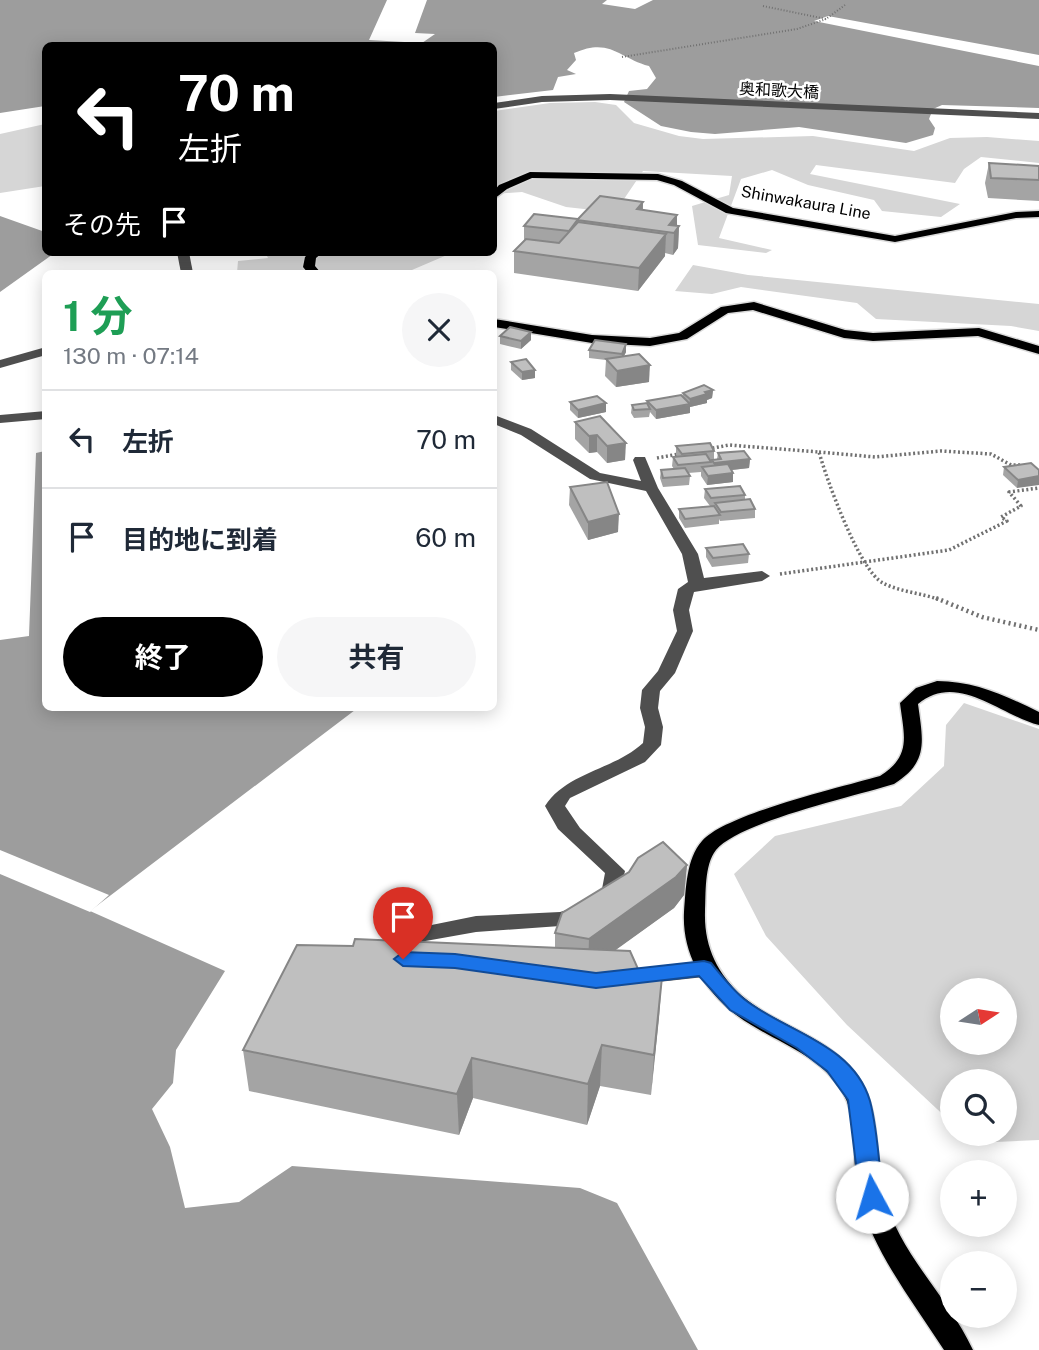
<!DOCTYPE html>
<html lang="ja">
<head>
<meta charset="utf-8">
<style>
	:root { --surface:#fff; --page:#f6f6f7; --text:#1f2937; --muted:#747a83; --line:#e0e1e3; --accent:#000 }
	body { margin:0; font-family:"Public Sans","Noto Sans JP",sans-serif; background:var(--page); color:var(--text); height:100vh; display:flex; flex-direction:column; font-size:26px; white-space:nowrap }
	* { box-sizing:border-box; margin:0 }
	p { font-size:23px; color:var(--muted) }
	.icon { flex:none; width:38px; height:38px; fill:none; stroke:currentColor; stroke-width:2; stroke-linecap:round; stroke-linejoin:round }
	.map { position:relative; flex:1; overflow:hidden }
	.details { position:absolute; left:42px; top:270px; width:455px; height:441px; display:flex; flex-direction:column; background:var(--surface); border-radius:10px; box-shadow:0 4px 18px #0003 }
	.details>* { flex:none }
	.hud { position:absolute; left:42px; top:42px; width:455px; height:214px; border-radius:10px; box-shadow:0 4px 18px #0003; background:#000; color:#fff; overflow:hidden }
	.needle { width:46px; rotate:78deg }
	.fabs { position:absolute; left:940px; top:978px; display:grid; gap:14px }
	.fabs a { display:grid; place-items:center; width:77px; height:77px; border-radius:50%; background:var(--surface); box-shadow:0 4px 18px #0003; font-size:35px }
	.pin { position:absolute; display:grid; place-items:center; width:60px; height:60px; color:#fff; margin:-72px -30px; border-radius:50% 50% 50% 0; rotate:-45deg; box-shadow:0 0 7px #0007 }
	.pin .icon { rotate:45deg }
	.me { position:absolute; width:77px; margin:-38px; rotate:354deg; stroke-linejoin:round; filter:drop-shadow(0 0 5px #0008) }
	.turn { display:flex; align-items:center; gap:24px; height:147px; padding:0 21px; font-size:32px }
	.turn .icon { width:91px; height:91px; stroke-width:2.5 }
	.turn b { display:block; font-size:49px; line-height:60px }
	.then { display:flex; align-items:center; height:66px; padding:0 21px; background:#0003; gap:14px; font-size:26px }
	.round { display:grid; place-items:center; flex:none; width:74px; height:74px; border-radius:37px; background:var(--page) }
	.headline { display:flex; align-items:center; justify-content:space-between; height:119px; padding:0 21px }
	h1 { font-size:42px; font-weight:700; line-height:52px; color:#1e9e55 }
	.button { display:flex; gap:14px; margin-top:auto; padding:14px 21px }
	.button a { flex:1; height:80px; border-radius:42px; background:var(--accent); color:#fff; font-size:28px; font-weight:700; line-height:80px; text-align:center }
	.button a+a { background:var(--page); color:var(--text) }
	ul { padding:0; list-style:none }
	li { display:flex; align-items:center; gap:21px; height:98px; padding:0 21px; border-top:2px solid var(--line) }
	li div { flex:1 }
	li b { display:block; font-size:26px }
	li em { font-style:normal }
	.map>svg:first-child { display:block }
	.green { fill:#d6d6d6; fill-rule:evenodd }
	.water { fill:#9d9d9d }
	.pier { fill:#fff }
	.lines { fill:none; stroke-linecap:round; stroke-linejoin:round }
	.major-casing { stroke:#dbdbdb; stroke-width:3 }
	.path-far2 { stroke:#717171; stroke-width:2; stroke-dasharray:1 2; stroke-linecap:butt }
	.path-far1 { stroke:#717171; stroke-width:3.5; stroke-dasharray:2 2.5; stroke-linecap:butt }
	.path { stroke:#717171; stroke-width:4.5; stroke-dasharray:2 3.5; stroke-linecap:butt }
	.minor { fill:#4f4f4f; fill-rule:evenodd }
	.major { fill:#000; fill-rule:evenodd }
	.wall { fill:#a4a4a4 }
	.shaded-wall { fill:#868686 }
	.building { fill:#bfbfbf; stroke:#868686; stroke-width:2 }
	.route { fill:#1a73e8; stroke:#114b97; stroke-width:2 }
	.labels { text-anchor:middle; stroke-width:5; stroke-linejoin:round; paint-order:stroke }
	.far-street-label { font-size:16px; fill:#000; stroke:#fff }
</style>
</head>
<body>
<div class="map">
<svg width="1039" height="1350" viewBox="0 0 1039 1350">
	<rect width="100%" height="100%" fill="#fff"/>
	<g class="green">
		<polygon points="595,102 616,105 634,123 679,136 703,139 813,136 914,151 950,138 987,137 1039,141 1039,163 981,157 964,169 955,183 816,165 810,174 960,204 941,217 882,211 874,200 808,185 772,170 741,179 719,238 772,250 766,253 698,245 692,206 729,195 732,176 643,171 624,199 593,210 566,207 522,192 494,194 494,111 550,103"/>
		<polygon points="45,124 45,186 0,193 0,134"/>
		<polygon points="265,252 454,252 405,273 237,273 238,261 268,258"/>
		<polygon points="693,265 748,275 1039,304 1039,331 1011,326 876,319 857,303 741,287 712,294 675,291"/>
		<path d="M964 703 1039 729V1140L973 1143 964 1134H1004V1082H952V1123L847 1025 766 936 734 874 775 836 901 806 944 766 946 725ZM1004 990V1043H952V990Z"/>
	</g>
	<g class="water">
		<path d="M0 0H607L602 4 635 9 653 0H1039V55L828 16 814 21 1039 66V108L942 105 933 109 929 119 935 128 933 135 906 143 799 127 715 134 691 132 661 126 624 102 629 91 647 89 656 78 649 66C619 58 610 37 574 53L576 60 567 70 576 74 558 77 553 90 494 97V46H46L45 106 0 113Z"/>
		<polygon points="0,216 45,232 46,252 56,252 0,292"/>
		<polygon points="45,451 46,707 359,707 90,911 225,971 176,1050 173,1083 152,1109 170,1147 185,1208 239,1202 292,1166 580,1188 617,1203 698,1350 0,1350 0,640 29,636 36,453"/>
	</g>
	<g class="pier">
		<polygon points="387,0 427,0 415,33 435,34 422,43 369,40"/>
		<polygon points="0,850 109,895 90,912 0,874"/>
	</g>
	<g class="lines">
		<defs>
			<g id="major">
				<polygon points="530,172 658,174 682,181 733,208 895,236 1016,212 1039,211 1039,217 1016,218 895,242 726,213 674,185 657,180 532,178 507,189 494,199 494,191 499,185"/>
				<polygon points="310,252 323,252 316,258 315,266 321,273 308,273 303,267 305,257"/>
				<polygon points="754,302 845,330 873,333 979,328 1039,346 1039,354 978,336 873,341 844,338 753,310 728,313 687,339 650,346 592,343 494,327 494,319 592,335 650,338 679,333 721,307"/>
				<path d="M937 681C975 681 1006 696 1039 712V725C1000 715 957 671 918 704 923 741 929 762 894 784 856 796 738 822 716 850 704 865 706 894 705 912 704 946 717 973 742 996 777 1026 826 1035 855 1073 883 1109 873 1153 884 1195 899 1254 948 1296 973 1350H944C913 1302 874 1253 859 1197 850 1163 861 1119 840 1088 814 1049 763 1039 729 1009 700 984 682 950 684 912 686 889 686 859 702 841 725 814 842 787 880 776 912 756 904 736 900 703L916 688Z"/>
			</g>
		</defs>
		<use href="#major" class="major-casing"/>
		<g class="path-far2">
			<polyline points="763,6 826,19 845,5"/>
			<polyline points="622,57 797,29 826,19"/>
		</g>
		<g class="path-far1">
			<path d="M708 449 729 445 819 452C826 478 860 572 883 583 900 592 922 593 940 600"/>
			<polyline points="819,452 875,457 941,451 991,454 1011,465 1021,465"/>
			<polyline points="657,458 679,454"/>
			<polyline points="780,574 949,550 1007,521 1001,517 1021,506 1009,492 1039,488"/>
		</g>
		<polyline class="path" points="936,598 982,617 1039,630"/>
		<g class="minor">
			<polygon points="610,94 1039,113 1039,119 610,100 542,102 494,109 494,103 542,96"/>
			<polygon points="177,252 189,252 193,273 181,273"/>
			<polygon points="46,347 46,355 0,368 0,360"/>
			<polygon points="46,411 46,419 0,423 0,415"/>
			<path d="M494 415 531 429 600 473 641 481 633 460 635 457H645L658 488 698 554 704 578 762 571 770 576 762 581 694 592 689 610 693 631 675 673 660 691 658 708 663 727 661 745 645 762 570 798 565 806 580 828 625 871 619 897 597 916 560 926 476 932 403 945 402 948 410 956 407 962 399 964 382 957 379 951 387 934 476 916 560 912 583 905 602 889 605 873 558 829 545 806C567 772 614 770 643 743L645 727 640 708 642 690 658 671 677 631 673 610 678 589 688 582 682 554 646 491 590 479 521 435 494 424Z"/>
			<polygon points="704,961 712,963 715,969 712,975 704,977 631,985 623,983 620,977 623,971 631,969"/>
		</g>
		<use href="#major" class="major"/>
	</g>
	<g class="wall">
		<polygon points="989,163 1039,166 1039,201 988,198 985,183"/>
		<polygon points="643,202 643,210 677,215 677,226 679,226 678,248 673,255 665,253 665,256 638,291 514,273 514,251 524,240 524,226 578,219"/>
		<polygon points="500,336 531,340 521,349 500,344"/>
		<polygon points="626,344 626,352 624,356 649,382 616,387 605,376 606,360 589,358 589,350"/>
		<polygon points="511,362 535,378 522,380 511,370"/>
		<polygon points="713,390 712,398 707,400 707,403 690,407 690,413 656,419 650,412 649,417 634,418 631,413 632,405 647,403 647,401 682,397 683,393"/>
		<polygon points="570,402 606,403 606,412 578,418 570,410"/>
		<polygon points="600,416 625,460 607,463 597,452 589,453 575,439 575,422"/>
		<polygon points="676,446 714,451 714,459 717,459 718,453 750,459 749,468 732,470 733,482 707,485 701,476 701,472 688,473 690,476 689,485 663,487 660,478 661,470 674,469 672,466 673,457 677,457 676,454"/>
		<polygon points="1004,467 1039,470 1017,488 1003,475"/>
		<polygon points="570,487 618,532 588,540 569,505"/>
		<polygon points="705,489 745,495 745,500 755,509 755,518 720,521 719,519 719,524 685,528 679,518 679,509 710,506 704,498"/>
		<polygon points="706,548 749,554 748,563 712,567 706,557"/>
		<polygon points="687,865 684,895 674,908 615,950 638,969 662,977 651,1095 600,1086 587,1125 473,1098 459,1135 249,1091 243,1050 353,946 555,947 555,933"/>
	</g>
	<g class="shaded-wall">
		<polygon points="643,202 642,223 637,209"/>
		<polygon points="677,215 677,230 679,226 678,248 673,255 674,233 669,225"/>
		<polygon points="666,234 665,256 638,291 639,268"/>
		<polygon points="531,332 531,340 521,349 521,341"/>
		<polygon points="626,344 626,352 621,362 622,354"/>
		<polygon points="650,365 649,382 616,387 617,371"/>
		<polygon points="535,370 535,378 522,380 522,372"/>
		<polygon points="713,390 712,398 707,400 707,403 690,407 690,413 656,419 656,410 689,405 690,399 705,392"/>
		<polygon points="606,403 606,412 578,418 578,410"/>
		<polygon points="597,435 597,452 589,453 589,436"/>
		<polygon points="626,443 625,460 607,463 607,446"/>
		<polygon points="750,459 749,468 713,472 714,463"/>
		<polygon points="733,473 733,482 707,485 708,476"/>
		<polygon points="1039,476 1039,485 1017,488 1018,480"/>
		<polygon points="619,514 618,532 588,540 588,522"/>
		<polygon points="687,865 684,895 674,908 588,970 589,939"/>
		<polygon points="662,977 659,1018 651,1095 654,1055"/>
		<polygon points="602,1045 600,1086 587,1125 588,1084"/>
		<polygon points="472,1058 473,1098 459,1135 457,1094"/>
	</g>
	<g class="building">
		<polygon points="989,163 1039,166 1039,180 991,178"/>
		<polygon points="600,196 643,202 637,209 677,215 669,225 679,226 674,233 577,220"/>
		<polygon points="534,214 578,219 569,231 524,226"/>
		<polygon points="578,222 666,234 639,268 514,251 526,239 559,243"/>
		<polygon points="510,327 531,332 521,341 500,336"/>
		<polygon points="595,340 626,344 622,354 589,350"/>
		<polygon points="639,354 650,365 617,371 606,359"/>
		<polygon points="526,359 535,370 522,372 511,362"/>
		<polygon points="704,385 713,390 705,392 707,394 690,399 683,393"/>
		<polygon points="681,395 690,404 656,410 647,401"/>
		<polygon points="597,396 606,403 578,410 570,402"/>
		<polygon points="647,403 650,409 634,410 632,405"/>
		<polygon points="600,416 626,443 607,446 597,435 589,436 575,422"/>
		<polygon points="710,443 714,451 682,454 676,446"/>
		<polygon points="744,451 750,459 714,463 712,460 721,459 718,453"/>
		<polygon points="706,454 711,462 678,465 673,457"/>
		<polygon points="1031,463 1039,470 1039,476 1018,480 1004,467"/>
		<polygon points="728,464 733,473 708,476 702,467"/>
		<polygon points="685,468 690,476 663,478 661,470"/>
		<polygon points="607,482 619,514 588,522 570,487"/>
		<polygon points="740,486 745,495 711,498 705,489"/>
		<polygon points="750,499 755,509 721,512 715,503"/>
		<polygon points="714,506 720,515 685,519 679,509"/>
		<polygon points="743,544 749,554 713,558 706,548"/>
		<polygon points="663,842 687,865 676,877 589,939 555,933 562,913 629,872 638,858"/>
		<polygon points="355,939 630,951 638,969 662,977 654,1055 602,1045 588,1084 472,1058 457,1094 243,1050 297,945 353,946"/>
	</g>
	<path class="route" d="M403 952 455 954 596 973 704 961 711 963C721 975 732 989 744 999 785 1032 853 1043 870 1101 878 1131 879 1166 883 1197L880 1204 872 1207 863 1204 860 1197 848 1100 827 1071 797 1048 730 1010 699 976 596 988 455 968 403 966 394 959Z"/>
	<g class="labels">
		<g class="far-street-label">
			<text transform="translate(779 90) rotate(3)" y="6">奥和歌大橋</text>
			<text transform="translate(806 202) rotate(10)" y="6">Shinwakaura Line</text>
		</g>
	</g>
</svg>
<div class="fabs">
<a><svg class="needle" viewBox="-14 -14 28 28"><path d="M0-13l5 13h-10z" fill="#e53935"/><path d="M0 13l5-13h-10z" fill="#747a83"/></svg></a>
<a><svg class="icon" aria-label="search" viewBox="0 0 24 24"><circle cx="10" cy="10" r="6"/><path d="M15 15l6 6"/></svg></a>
<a>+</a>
<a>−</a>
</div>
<div class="pin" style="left:403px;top:959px;background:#d93025"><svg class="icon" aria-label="arrive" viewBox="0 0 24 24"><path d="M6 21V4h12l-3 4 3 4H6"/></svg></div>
<svg class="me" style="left:872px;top:1197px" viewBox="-20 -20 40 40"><circle r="19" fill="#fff"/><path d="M0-13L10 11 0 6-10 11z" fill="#1a73e8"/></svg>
<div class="hud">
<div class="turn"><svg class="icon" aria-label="left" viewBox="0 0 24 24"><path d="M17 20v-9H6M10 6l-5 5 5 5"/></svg><div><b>70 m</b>左折</div></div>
<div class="then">その先<svg class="icon" aria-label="arrive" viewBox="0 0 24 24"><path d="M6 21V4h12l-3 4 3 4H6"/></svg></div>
</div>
<section class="details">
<div class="headline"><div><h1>1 分</h1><p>130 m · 07:14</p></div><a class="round"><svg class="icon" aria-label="close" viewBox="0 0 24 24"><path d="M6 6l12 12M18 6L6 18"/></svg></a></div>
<ul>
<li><svg class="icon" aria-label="left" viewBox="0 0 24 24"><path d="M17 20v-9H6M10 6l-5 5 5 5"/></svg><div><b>左折</b></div><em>70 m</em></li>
<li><svg class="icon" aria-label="arrive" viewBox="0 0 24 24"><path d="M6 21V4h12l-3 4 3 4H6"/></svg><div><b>目的地に到着</b></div><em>60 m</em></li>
</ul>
<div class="button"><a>終了</a><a>共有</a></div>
</section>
</div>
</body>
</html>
